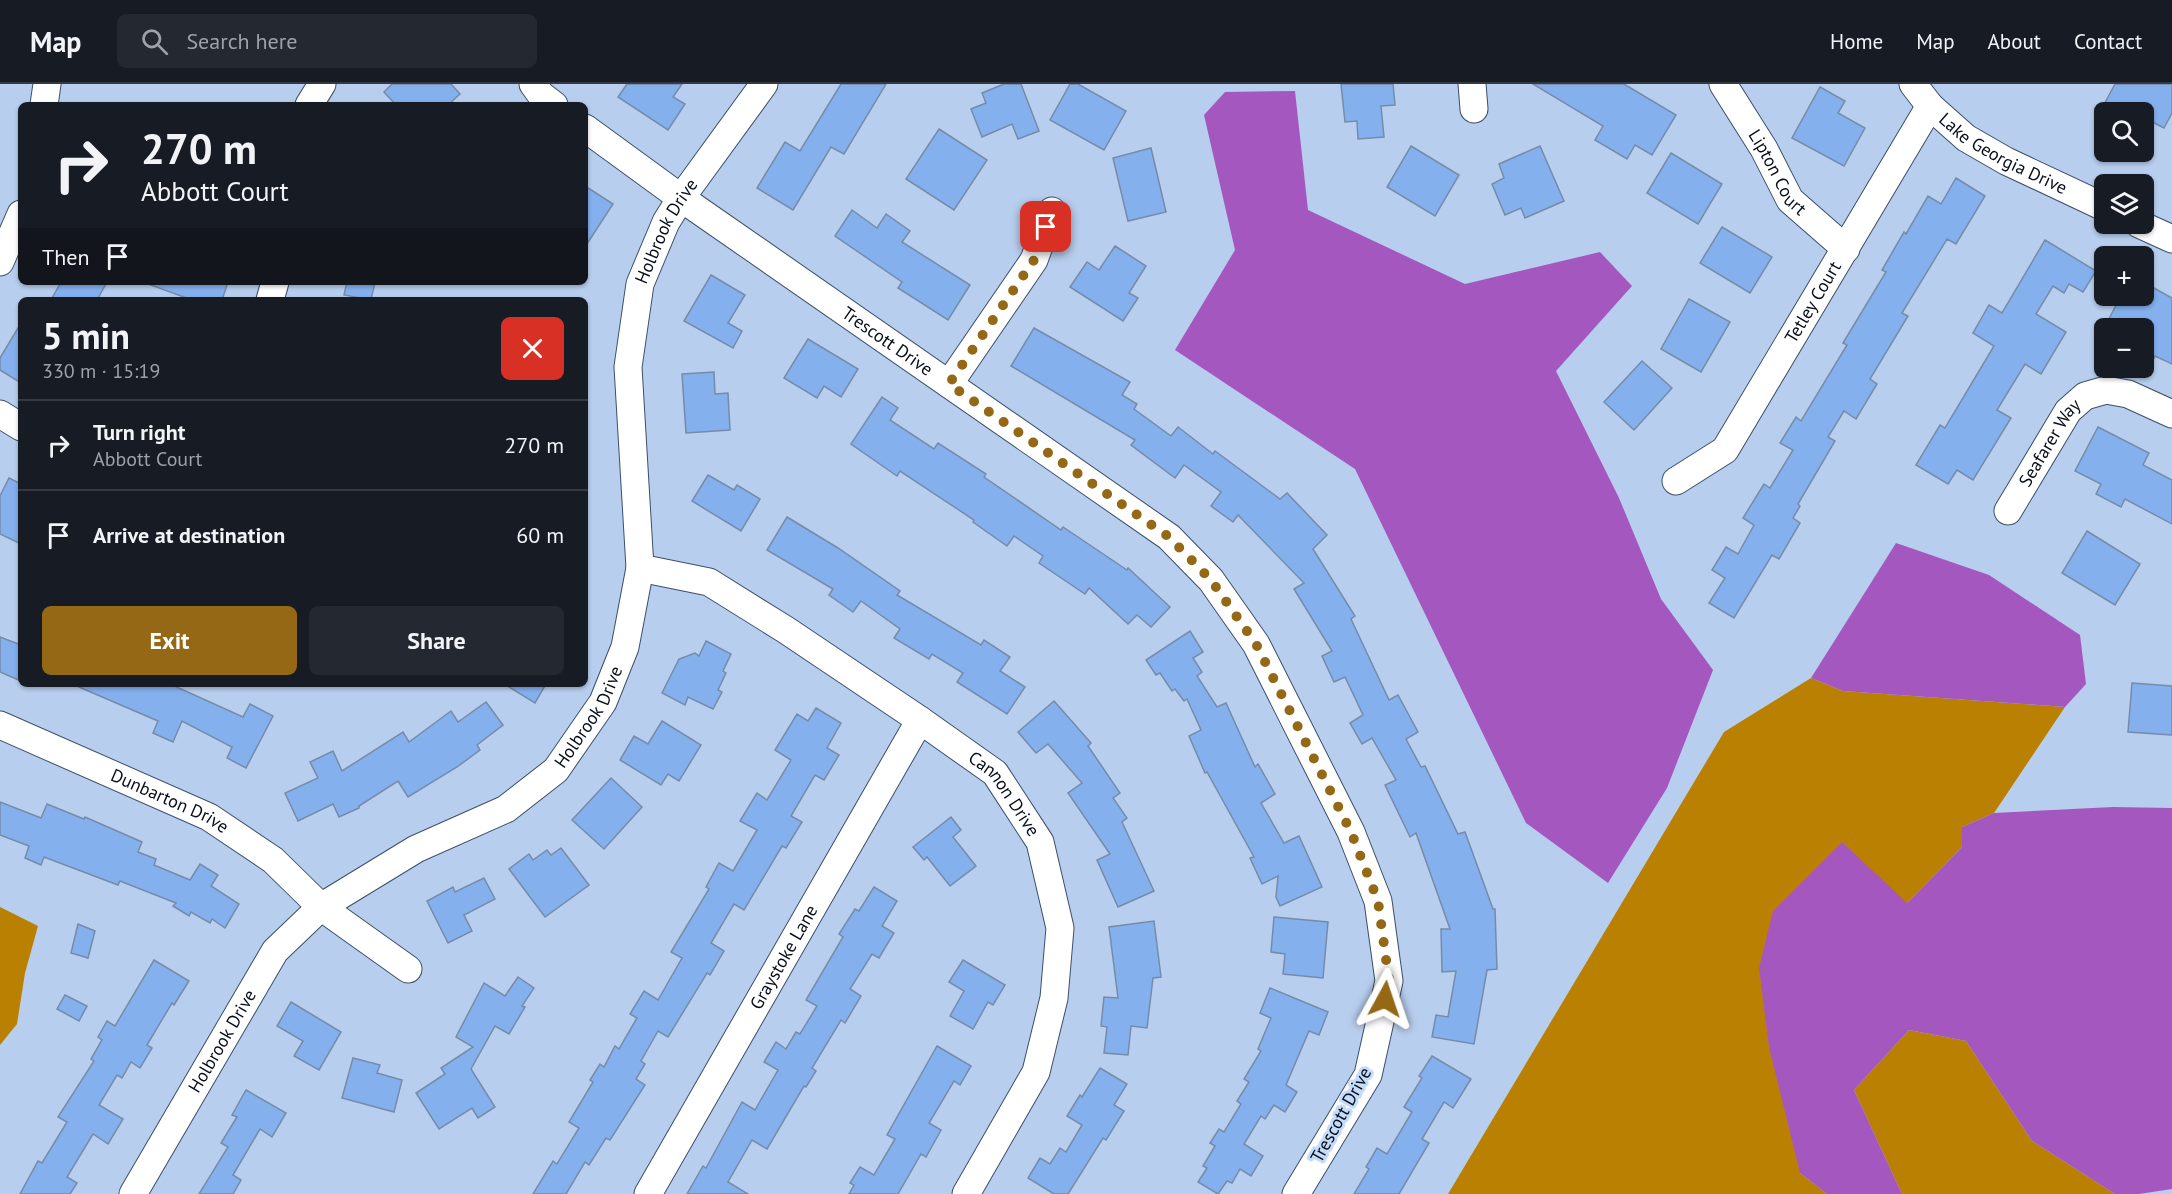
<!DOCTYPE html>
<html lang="en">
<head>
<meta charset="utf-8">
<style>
	:root { --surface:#171b24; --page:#242831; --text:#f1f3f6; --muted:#9ea1a6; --line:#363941; --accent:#956815 }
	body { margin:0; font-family:"PT Sans",sans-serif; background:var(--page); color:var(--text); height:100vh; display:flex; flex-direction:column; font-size:22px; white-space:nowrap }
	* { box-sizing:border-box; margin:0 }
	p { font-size:20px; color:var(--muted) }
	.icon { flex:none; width:33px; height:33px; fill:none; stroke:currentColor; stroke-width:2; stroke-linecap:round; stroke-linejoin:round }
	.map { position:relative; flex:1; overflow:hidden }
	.panel { position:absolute; left:18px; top:213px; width:570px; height:390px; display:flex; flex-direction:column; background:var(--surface); border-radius:9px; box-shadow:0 2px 4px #0004 }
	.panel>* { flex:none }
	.guide { position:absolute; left:18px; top:18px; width:570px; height:183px; border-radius:9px; box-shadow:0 2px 4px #0004; background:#171b24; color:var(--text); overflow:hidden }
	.controls { position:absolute; left:2094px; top:18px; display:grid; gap:12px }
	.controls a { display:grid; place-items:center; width:60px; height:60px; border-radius:9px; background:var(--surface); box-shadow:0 2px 4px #0004; font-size:30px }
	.pin { position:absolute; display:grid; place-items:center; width:51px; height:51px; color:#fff; margin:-26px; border-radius:12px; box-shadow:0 3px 9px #0006 }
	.me { position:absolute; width:66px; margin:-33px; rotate:5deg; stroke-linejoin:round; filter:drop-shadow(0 0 4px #0008) }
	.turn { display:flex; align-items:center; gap:21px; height:126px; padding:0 24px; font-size:27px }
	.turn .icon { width:78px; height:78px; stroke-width:2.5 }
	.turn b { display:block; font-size:42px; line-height:51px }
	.then { display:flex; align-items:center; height:57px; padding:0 24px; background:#0003; gap:12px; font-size:22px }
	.round { display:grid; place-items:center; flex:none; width:63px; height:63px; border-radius:9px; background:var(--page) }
	.overview { display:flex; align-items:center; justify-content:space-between; height:102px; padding:0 24px }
	h1 { font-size:36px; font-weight:800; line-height:45px }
	.button { display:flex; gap:12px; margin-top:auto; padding:12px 24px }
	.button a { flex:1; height:69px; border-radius:9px; background:var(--accent); color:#fff; font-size:24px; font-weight:800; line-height:69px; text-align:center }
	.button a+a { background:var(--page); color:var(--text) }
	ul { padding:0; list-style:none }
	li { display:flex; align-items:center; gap:18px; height:90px; padding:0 24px; border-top:2px solid var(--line) }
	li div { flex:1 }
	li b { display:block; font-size:22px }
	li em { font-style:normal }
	header { display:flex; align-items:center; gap:36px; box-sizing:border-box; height:84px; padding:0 30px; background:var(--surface); border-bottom:2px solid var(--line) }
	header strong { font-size:28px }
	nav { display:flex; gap:33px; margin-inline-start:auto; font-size:21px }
	.search { width:420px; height:54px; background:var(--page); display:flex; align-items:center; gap:15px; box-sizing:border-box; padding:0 21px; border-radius:9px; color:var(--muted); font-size:22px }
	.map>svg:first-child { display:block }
	.forest { fill:#ba8001 }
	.water { fill:#a458bf }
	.building { fill:#84b0ed; stroke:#768ba9; stroke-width:1.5 }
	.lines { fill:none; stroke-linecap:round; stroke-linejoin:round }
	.minor-casing { stroke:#3c4f6a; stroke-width:29 }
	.minor { stroke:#fff; stroke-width:27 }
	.route { stroke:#956815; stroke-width:10; stroke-dasharray:0 18 }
	.labels { text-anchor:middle; stroke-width:6; stroke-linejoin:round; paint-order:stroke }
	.street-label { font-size:18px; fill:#080f1a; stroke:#c4dbfb }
</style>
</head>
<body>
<header>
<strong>Map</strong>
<div class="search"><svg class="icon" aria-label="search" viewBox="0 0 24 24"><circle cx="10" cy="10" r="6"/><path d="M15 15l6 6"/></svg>Search here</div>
<nav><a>Home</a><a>Map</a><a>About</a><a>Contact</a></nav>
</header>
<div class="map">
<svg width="2172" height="1110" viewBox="0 0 2172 1110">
	<rect width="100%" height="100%" fill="#b7ceee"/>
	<g class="forest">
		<polygon points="1811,594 1843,607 2065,623 1994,729 1962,743 1962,763 1907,819 1800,1089 1827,1110 1448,1110 1724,648"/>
		<polygon points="0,823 38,842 25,889 17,940 0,961"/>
		<polygon points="1909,946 1966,957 2032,1057 2115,1110 1902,1110 1854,1006"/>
	</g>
	<g class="water">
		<polygon points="1295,7 1308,126 1465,200 1600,168 1632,202 1556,287 1619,414 1661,515 1713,586 1667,704 1608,799 1526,739 1355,385 1175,266 1235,166 1204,31 1225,8"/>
		<polygon points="1896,459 1989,491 2080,551 2086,600 2065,623 1843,607 1811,594"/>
		<polygon points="2113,723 2172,724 2172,1105 2139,1110 2115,1110 2032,1057 1966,957 1909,946 1854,1006 1902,1110 1827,1110 1800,1089 1769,963 1759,884 1773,827 1842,758 1907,819 1962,763 1962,743 1994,729"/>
	</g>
	<g class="building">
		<polygon points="392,0 451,0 460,10 448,21 396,21 384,8"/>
		<polygon points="627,0 682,0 673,13 685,20 668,46 618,13"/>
		<polygon points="841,0 886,0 844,70 831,63 793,126 757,104 785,58 800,67"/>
		<polygon points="1004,0 1021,0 1039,47 1018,55 1012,40 982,53 971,25 986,19 982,9"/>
		<polygon points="1070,0 1078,0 1126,27 1104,66 1050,36"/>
		<polygon points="1341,0 1393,0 1395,21 1381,22 1384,53 1358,55 1357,37 1345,38"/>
		<polygon points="1533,0 1624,0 1676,31 1652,71 1635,61 1627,75 1595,56 1603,42"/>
		<polygon points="2115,0 2172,0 2172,29 2164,44 2144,34 2144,28 2100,28"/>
		<polygon points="1820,3 1845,17 1838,29 1865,44 1844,82 1792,54"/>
		<polygon points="939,45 987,76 954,126 906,95"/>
		<polygon points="1411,62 1459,91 1435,132 1387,103"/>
		<polygon points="1540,62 1564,117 1525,134 1521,124 1505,131 1492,100 1504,94 1499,80"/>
		<polygon points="1151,64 1166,128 1128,137 1113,74"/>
		<polygon points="1671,69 1722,100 1698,140 1647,109"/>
		<polygon points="1956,94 1985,112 1956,160 1947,155 1902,229 1908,232 1870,295 1877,300 1856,335 1844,327 1828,353 1835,357 1798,420 1800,422 1793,434 1800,439 1779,475 1772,471 1734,534 1709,519 1725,494 1712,486 1726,463 1738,470 1754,441 1743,434 1764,400 1770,404 1793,366 1780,359 1796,333 1801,337 1847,261 1843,259 1886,188 1882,186 1904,148 1906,150 1928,112 1941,120"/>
		<polygon points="585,102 613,120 585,163"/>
		<polygon points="852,126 877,144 886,130 910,147 902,158 970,201 948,236 898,204 902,198 835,152"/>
		<polygon points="1722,143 1772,173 1750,209 1700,179"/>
		<polygon points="2045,156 2096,187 2083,208 2069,200 2064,209 2053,202 2036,230 2066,248 2041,290 2025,280 1997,326 2011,334 1973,396 1957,386 1948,400 1916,381 1940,341 1945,344 1994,262 1973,249 1989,221 2002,229"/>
		<polygon points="1115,162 1146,182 1129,209 1138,214 1123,237 1070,203 1087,178 1099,186"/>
		<polygon points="711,191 745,211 728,239 742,247 733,264 684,237"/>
		<polygon points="61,198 107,198 97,216 51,216"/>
		<polygon points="148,198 228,198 222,216 192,216 148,200"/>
		<polygon points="347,198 375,198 371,216 344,211"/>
		<polygon points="2154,204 2172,214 2172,280 2155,272 2144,294 2144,244 2104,244 2121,212 2150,212"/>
		<polygon points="1689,215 1730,238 1701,288 1661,265"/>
		<polygon points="21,239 21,299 0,286 0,274"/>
		<polygon points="1034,244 1130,298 1122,311 1137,320 1134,325 1171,352 1178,343 1213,370 1215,367 1280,415 1287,409 1327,451 1313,465 1355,532 1351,535 1389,616 1398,611 1418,648 1406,655 1421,683 1425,682 1458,750 1465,748 1493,825 1495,825 1497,885 1487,886 1474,960 1432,953 1436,931 1448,933 1456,887 1442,888 1441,845 1450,845 1416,749 1410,753 1385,701 1396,696 1372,654 1362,660 1350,639 1363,631 1345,593 1334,598 1322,572 1332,567 1294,505 1304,499 1238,431 1233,438 1211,422 1221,408 1184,381 1175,394 1131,361 1135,356 1011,282"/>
		<polygon points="808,255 858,285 841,313 824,302 817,314 784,294"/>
		<polygon points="1642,277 1672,304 1634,346 1604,318"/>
		<polygon points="714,288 715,310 728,309 730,346 686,349 682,290"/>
		<polygon points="882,313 898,324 890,336 934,365 938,359 986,390 984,393 1061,446 1063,443 1127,486 1128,484 1170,523 1151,543 1137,531 1128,540 1089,504 1085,510 1039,479 1043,472 1014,452 1007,462 973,438 974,436 900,387 897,392 851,360"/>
		<polygon points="2098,343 2149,369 2143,381 2172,396 2172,440 2125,415 2121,423 2096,410 2101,400 2075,387"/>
		<polygon points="708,391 734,406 737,401 760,415 741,447 692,417"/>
		<polygon points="9,394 21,400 21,460 0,450 0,412"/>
		<polygon points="787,433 838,464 900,507 897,511 981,561 984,556 1010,573 1000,587 1025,603 1007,630 957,598 963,589 932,570 929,575 894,554 900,545 861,517 853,528 829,511 833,505 767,466"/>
		<polygon points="2087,447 2140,480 2115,521 2062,489"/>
		<polygon points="1190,547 1203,568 1193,574 1202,588 1197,592 1217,623 1226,619 1255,683 1258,680 1275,710 1261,719 1284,759 1299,752 1322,803 1280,822 1276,813 1278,792 1262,800 1250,774 1254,773 1207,688 1205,689 1189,652 1201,646 1187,615 1184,617 1175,605 1172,607 1160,589 1156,591 1146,576"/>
		<polygon points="0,553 21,561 21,597 0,588"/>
		<polygon points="706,557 731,570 723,587 726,589 718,606 722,608 713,625 688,613 685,621 662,609 679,575 695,569 699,572"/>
		<polygon points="2132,599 2172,602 2172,651 2128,648"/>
		<polygon points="72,600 170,600 243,633 250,620 273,632 246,684 227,674 232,663 182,637 173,658 153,649 158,637"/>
		<polygon points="504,600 546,600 535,619"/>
		<polygon points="1054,617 1091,659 1088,662 1120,709 1113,714 1127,734 1122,738 1154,807 1118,823 1097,776 1110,770 1068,709 1082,699 1048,660 1036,669 1018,648"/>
		<polygon points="486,618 503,641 477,661 480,666 457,683 408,713 398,697 359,722 359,724 339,733 333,720 298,737 285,709 318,694 310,678 333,667 342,687 403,648 409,658 451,627 458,638"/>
		<polygon points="816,624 841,639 827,664 839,671 824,696 815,691 791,732 802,738 786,764 782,762 744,826 734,820 711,859 724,867 710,891 707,889 668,953 658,947 641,977 645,980 636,995 645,1001 610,1056 606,1054 589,1081 585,1078 566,1110 533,1110 553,1077 557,1080 579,1044 569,1038 593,998 590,996 600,980 604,983 615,962 619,965 637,934 630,930 644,907 658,916 682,874 671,868 709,805 706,803 719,779 733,787 757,746 740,737 757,709 767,716 791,676 775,666 797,630 808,637"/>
		<polygon points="662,637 701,661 679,697 668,690 661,701 620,676 634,652 648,660"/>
		<polygon points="611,694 642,723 604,765 572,736"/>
		<polygon points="0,718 41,734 47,720 84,735 85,733 142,758 138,768 156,775 154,781 190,796 200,780 218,791 211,802 239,820 225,844 212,835 210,839 191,828 189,832 173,822 176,819 120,797 118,801 44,773 41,781 25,774 29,762 0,751"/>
		<polygon points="951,733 961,746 953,753 976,782 950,802 927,773 924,776 913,763"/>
		<polygon points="561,764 589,801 545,833 509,785 529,770 533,776 547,766 551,771"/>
		<polygon points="484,794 495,815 464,831 472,847 448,859 427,817 453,803 455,808"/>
		<polygon points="874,803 897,817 882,842 894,849 879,874 872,870 850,905 861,912 845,939 841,936 812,984 816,987 806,1003 804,1002 767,1065 752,1056 728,1098 748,1110 687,1110 703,1082 706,1084 742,1018 755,1026 778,986 764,978 776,958 786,965 796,948 800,950 817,922 806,916 843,853 839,850 855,825 859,827"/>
		<polygon points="1274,833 1328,838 1323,894 1283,890 1285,870 1271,868"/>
		<polygon points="1154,837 1161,893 1153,894 1147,944 1131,942 1128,971 1104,969 1107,943 1101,942 1104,913 1118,914 1109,843"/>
		<polygon points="78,840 95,847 88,874 71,869"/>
		<polygon points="154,876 189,897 174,921 172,919 147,961 152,964 140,984 131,978 122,994 117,991 99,1021 123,1035 108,1060 93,1050 67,1093 77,1099 70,1110 20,1110 38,1077 42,1079 67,1038 58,1033 94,977 91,975 102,956 98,953 107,937 115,942"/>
		<polygon points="963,876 1005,901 993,921 988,918 973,945 950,932 964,907 949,898"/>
		<polygon points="518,893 534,904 522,922 525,923 509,950 495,942 471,985 495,1023 478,1034 472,1024 439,1045 416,1009 445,990 441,984 473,963 456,953 484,899 505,912"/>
		<polygon points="1270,904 1328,928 1319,951 1309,947 1286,1001 1297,1008 1285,1028 1274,1021 1265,1035 1261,1032 1244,1060 1263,1072 1251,1092 1240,1085 1232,1099 1227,1097 1218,1110 1198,1098 1207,1084 1203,1082 1215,1062 1210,1059 1219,1045 1224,1048 1241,1020 1237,1017 1249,998 1244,995 1261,967 1258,965 1271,934 1260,929"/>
		<polygon points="65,911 87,922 79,937 57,925"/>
		<polygon points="291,918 341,948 319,986 294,972 303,957 277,942"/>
		<polygon points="937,962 971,982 960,1001 954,997 929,1039 941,1046 926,1073 921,1070 898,1110 849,1110 854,1101 850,1099 860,1083 874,1091 895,1055 887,1051"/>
		<polygon points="1432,972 1471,995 1453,1024 1444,1018 1422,1055 1429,1059 1399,1110 1354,1110 1369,1085 1366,1083 1377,1064 1387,1070 1412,1028 1404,1023 1422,994 1419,992"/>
		<polygon points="353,974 380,981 377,989 402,996 394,1028 342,1014"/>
		<polygon points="1100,984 1127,1000 1114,1021 1124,1027 1106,1056 1103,1054 1068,1110 1054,1110 1028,1094 1040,1074 1050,1080 1060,1064 1066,1068 1082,1041 1067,1032 1080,1011 1082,1013"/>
		<polygon points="246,1006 286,1029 272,1053 260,1045 233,1091 241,1096 233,1110 199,1110 228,1063 221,1059 237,1033 232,1031"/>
	</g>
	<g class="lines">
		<defs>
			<g id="minor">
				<polyline points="533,0 541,11 554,21"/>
				<polyline points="1472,0 1474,25"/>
				<path id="s1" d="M1723 0 1764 65 1790 116 1846 165"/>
				<path id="s2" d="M1913 0 1930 22 1966 54 2006 77 2104 123"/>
				<polyline points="44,21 47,0"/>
				<polyline points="309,21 322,0"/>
				<path id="s3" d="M585 44 681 114 1169 453 1211 496 1256 560 1351 748 1378 817 1389 897 1368 991 1296 1110"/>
				<polyline points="2139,140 2172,155"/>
				<polyline points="0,178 21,130"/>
				<polyline points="270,216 275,198"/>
				<polyline points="949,300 1034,176 1052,127"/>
				<polyline points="0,330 21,343"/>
				<path id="s4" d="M1676 397 1725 366 1930 22"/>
				<path id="s5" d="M2008 427 2068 327 2085 312 2106 306 2128 310 2172 330"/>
				<path id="s6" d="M640 484 709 498 786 546 920 636 995 689 1040 758 1060 844 1054 914 1036 988 966 1110"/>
				<path id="s7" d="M0 641 209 733 273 776 321 823 408 885"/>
				<path id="s8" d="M133 1110 275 867 321 823 416 765 506 725 556 686 603 618 625 563 640 484 628 283 640 200 666 138 681 114 764 0"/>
				<path id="s9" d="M648 1110 920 636"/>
			</g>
		</defs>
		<use href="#minor" class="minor-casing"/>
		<use href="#minor" class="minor"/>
	</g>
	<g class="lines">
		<polyline class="route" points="1046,143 1034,176 949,300 1169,453 1211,496 1256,560 1351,748 1378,817 1389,897 1385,915"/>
	</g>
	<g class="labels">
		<g class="street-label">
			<text dy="6" stroke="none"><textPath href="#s2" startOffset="116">Lake Georgia Drive</textPath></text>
			<text dy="6" stroke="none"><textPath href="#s1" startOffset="104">Lipton Court</textPath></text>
			<text dy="6" stroke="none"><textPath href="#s8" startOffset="1185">Holbrook Drive</textPath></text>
			<text dy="6" stroke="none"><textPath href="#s4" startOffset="230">Tetley Court</textPath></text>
			<text dy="6" stroke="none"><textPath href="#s3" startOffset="370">Trescott Drive</textPath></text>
			<text dy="6" stroke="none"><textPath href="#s5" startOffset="80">Seafarer Way</textPath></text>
			<text dy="6" stroke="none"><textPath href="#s8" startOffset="681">Holbrook Drive</textPath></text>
			<text dy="6" stroke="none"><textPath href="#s6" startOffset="436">Cannon Drive</textPath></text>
			<text dy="6" stroke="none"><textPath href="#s7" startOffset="186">Dunbarton Drive</textPath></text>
			<text dy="6" stroke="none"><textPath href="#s9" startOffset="273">Graystoke Lane</textPath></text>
			<text dy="6" stroke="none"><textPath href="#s8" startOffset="177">Holbrook Drive</textPath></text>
			<text transform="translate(1341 1031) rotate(-61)" y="6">Trescott Drive</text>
		</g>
	</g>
</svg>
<div class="controls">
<a><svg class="icon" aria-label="search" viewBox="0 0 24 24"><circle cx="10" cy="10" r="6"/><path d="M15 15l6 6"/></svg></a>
<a><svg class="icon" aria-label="layers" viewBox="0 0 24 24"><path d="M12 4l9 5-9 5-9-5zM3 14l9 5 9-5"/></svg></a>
<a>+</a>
<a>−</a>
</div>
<div class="pin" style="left:1046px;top:143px;background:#d93025"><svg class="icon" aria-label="arrive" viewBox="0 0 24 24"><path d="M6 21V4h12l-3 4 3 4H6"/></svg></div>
<svg class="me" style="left:1385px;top:915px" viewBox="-20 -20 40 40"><path d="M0-17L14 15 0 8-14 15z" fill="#956815" stroke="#fff" stroke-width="4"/></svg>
<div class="guide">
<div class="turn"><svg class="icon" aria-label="right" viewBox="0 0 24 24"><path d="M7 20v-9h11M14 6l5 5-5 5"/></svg><div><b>270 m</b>Abbott Court</div></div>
<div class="then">Then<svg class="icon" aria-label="arrive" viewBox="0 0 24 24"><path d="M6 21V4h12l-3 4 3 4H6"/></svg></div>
</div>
<section class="panel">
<div class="overview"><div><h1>5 min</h1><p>330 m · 15:19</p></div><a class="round" style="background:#d93025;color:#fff"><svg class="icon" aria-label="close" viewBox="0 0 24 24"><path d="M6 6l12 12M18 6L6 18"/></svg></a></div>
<ul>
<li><svg class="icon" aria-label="right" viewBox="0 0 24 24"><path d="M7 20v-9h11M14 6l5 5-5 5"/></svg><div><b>Turn right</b><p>Abbott Court</p></div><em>270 m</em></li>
<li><svg class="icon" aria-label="arrive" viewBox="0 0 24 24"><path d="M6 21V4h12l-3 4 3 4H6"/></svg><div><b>Arrive at destination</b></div><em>60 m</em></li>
</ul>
<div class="button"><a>Exit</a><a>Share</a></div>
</section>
</div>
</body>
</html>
